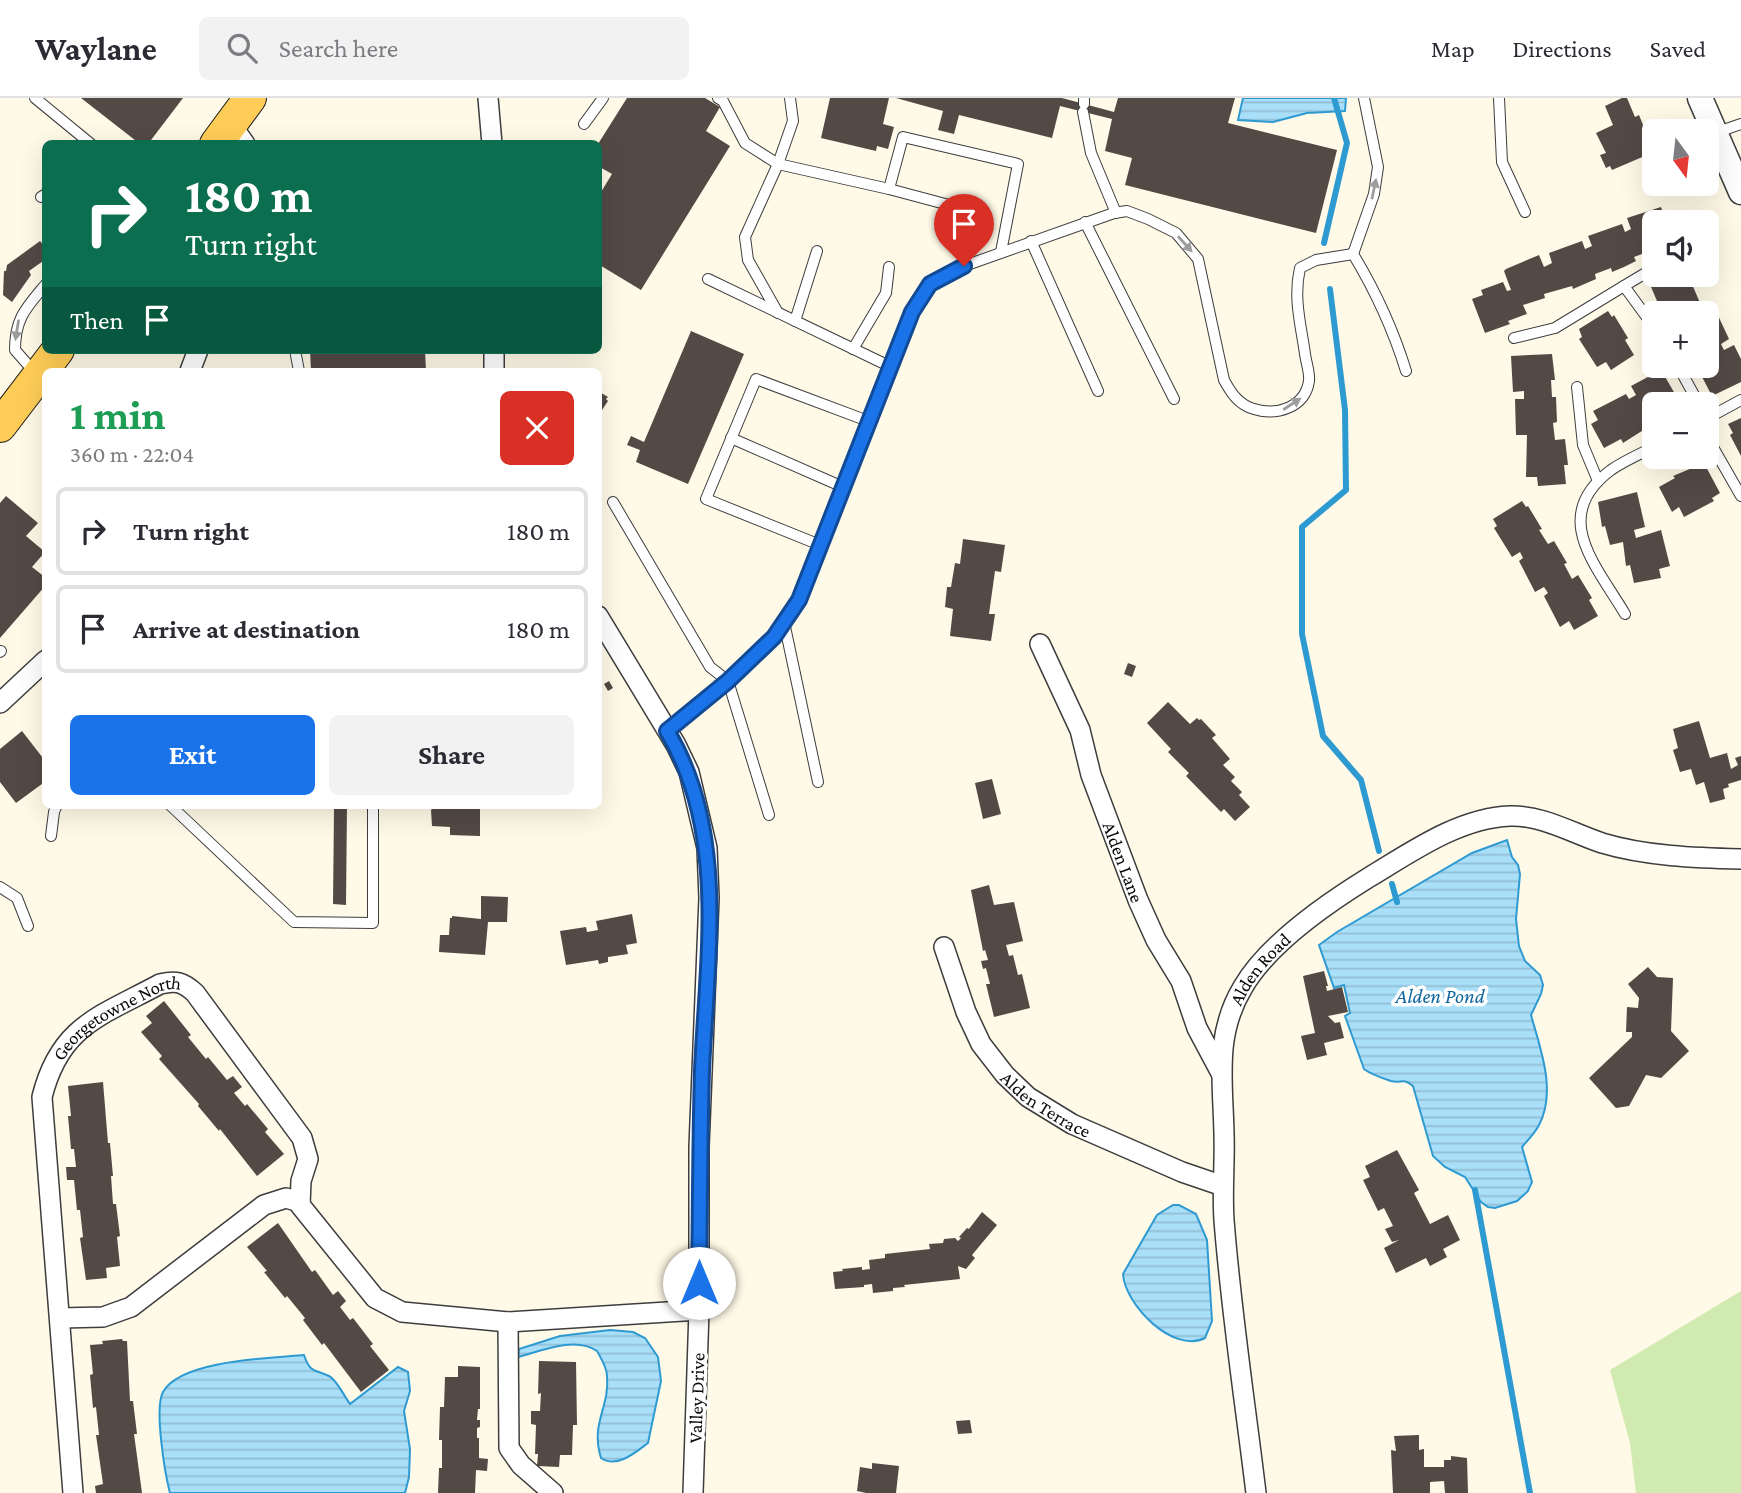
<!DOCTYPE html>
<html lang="en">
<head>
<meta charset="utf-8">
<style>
	:root { --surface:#fff; --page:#f2f2f3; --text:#2b2b33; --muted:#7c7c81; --line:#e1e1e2; --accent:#1a73e8 }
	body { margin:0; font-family:"Crimson Pro",serif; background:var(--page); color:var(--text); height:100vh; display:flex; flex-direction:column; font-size:26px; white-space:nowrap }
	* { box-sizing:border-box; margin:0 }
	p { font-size:23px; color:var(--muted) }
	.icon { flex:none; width:38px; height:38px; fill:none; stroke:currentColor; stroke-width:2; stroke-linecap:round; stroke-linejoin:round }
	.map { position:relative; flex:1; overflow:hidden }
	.details { position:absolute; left:42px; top:270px; width:560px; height:441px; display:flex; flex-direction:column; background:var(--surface); border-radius:10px; box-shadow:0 7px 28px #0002 }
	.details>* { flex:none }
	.banner { position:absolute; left:42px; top:42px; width:560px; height:214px; border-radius:10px; box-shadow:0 7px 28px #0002; background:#0b6e4f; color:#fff; overflow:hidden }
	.needle { width:46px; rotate:165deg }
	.buttons { position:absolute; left:1642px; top:21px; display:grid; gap:14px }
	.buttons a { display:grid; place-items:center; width:77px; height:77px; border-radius:10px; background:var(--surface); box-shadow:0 7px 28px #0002; font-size:35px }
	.pin { position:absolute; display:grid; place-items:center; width:60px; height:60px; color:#fff; margin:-72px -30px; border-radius:50% 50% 50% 0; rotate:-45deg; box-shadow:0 0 7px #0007 }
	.pin .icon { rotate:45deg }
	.me { position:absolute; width:77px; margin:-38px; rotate:0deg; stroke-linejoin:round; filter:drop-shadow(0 0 5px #0008) }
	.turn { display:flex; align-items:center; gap:24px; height:147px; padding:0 28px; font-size:32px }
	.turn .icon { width:91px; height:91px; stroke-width:2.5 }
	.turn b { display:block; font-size:49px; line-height:60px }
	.then { display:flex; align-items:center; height:66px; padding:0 28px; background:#0003; gap:14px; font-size:26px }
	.round { display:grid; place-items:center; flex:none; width:74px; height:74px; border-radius:10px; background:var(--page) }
	.head { display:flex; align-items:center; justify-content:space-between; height:119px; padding:0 28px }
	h1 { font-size:42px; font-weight:700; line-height:52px; color:#1e9e55 }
	.cta { display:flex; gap:14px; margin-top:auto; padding:14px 28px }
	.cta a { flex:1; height:80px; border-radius:10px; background:var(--accent); color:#fff; font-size:28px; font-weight:700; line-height:80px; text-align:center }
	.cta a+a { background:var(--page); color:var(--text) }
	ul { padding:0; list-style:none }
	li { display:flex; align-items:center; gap:21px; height:88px; margin:0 14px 10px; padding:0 14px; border:4px solid var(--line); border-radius:10px }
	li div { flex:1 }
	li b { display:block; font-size:26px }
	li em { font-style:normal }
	header { display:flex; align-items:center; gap:42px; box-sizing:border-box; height:98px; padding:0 35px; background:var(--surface); border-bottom:2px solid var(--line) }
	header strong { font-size:33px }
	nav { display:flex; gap:38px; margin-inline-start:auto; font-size:24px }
	.search { width:490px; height:63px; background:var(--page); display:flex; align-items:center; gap:18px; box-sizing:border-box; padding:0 24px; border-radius:10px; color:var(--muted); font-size:26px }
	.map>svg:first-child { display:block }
	.park { fill:#d1eab0 }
	.water { fill:url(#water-rules); stroke:#2e9ad2; stroke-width:2 }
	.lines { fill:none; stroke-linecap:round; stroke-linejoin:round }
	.stream { stroke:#2e9ad2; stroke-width:6 }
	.building { fill:#534a46 }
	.service-casing { stroke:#3d3d3d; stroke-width:12 }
	.minor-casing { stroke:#3d3d3d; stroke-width:22 }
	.tertiary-casing { stroke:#3d3d3d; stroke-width:27 }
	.primary-casing { stroke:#1b1b1b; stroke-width:34 }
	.service { stroke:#fff; stroke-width:10 }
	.minor { stroke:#fff; stroke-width:19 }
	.tertiary { stroke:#fff; stroke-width:24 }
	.primary { stroke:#ffcd57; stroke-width:32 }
	.oneway { fill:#9d9d9d }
	.route-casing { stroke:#114b97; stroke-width:18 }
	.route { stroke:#1a73e8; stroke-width:12 }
	.labels { text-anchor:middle; stroke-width:7; stroke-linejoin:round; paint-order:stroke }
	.street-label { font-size:19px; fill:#0a0a0a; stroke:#fff }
	.water-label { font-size:21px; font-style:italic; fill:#10689f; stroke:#fff }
</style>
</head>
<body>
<header>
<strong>Waylane</strong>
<div class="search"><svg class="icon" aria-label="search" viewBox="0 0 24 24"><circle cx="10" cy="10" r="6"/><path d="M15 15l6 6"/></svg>Search here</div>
<nav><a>Map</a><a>Directions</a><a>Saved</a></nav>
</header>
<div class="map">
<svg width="1741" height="1395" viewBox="0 0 1741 1395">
	<defs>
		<pattern id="water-rules" width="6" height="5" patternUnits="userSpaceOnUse" patternTransform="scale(1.75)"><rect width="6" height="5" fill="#a9dff9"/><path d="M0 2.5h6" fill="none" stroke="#90bed4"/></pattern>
	</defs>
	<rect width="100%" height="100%" fill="#fff9e7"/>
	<polygon class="park" points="1741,1193 1741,1395 1636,1395 1630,1345 1610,1272"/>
	<g class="water">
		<polygon points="1243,0 1346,0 1345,13 1307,15 1273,24 1238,22"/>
		<path d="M1507 742 1512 759 1518 767 1520 776 1516 821 1519 848 1525 863 1540 877 1543 887 1541 896 1531 917C1540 950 1557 993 1539 1027 1535 1035 1528 1042 1522 1049L1532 1084 1528 1093 1517 1103 1495 1110 1488 1109 1481 1104 1465 1079 1445 1069 1433 1058 1413 988C1402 979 1402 986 1391 983 1382 980 1372 977 1364 971L1345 918 1350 915 1344 887 1334 890 1319 847 1337 834 1472 755Z"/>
		<path d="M1173 1107H1179L1196 1116 1207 1142 1212 1223 1205 1240C1173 1256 1125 1207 1123 1176L1157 1117Z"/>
		<path d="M610 1232 633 1234 645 1240 658 1259 661 1283 648 1345C636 1354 617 1371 601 1360 590 1325 610 1310 607 1278 607 1269 601 1260 597 1253 575 1238 541 1253 518 1259L519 1251 560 1238Z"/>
		<path d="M304 1257C310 1275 314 1271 329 1278 337 1282 344 1298 350 1306L398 1269 408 1274 410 1293 404 1313 410 1351 409 1379 405 1395H170C165 1376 154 1310 163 1294 180 1262 271 1260 304 1257Z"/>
	</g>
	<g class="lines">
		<g class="stream">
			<polyline points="1324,145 1347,45 1334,0"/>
			<polyline points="1330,191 1345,312 1346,392 1302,429 1302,536 1323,638 1361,682 1379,753"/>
			<polyline points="1392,786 1397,804"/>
			<polyline points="1475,1092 1530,1395"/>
		</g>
	</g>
	<g class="building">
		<polygon points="81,0 183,0 148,46 140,46"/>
		<polygon points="627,0 705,0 720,9 706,33 730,48 641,192 598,166 598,99 612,76 598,68 598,46"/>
		<polygon points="830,0 889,0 883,26 894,29 888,51 877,48 876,53 821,40"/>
		<polygon points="896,0 1062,0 1114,14 1118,0 1235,0 1228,25 1337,52 1316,135 1125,87 1132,60 1105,53 1112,21 1060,8 1052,40 959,17 954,36 938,32 943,13"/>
		<polygon points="1622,0 1627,0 1635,19 1639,17 1654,54 1612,72 1610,68 1606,70 1600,57 1606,55 1596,35 1613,27 1605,8"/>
		<polygon points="1661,109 1666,124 1654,124 1654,156 1651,157 1650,153 1634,159 1636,163 1624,169 1612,174 1611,170 1595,176 1596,181 1573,191 1572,188 1544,196 1545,200 1523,207 1527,216 1508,223 1510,226 1485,235 1472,201 1483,197 1481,192 1503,184 1507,193 1511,192 1504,173 1506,171 1539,157 1544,169 1552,165 1549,155 1582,143 1585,151 1592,148 1588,138 1622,126 1625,134 1631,131 1627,120"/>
		<polygon points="40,143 46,150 46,161 29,173 31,177 12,204 3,197 4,173 6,173 7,167"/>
		<polygon points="1662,177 1676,177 1678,180 1688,177 1704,214 1714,209 1729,241 1721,246 1724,252 1734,247 1741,261 1741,284 1712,298 1700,275 1704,273 1702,268 1706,268 1706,215 1662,215 1649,184"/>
		<polygon points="1608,213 1612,219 1614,217 1628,240 1625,242 1634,257 1611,272 1606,264 1597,269 1579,241 1582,239 1579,231"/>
		<polygon points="691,233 744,256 688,386 636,364 640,352 627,347 631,338 644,344"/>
		<polygon points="310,252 425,252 426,273 311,273"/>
		<polygon points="1552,256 1555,282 1551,282 1552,299 1556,299 1557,324 1553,325 1555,342 1565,341 1568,367 1564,367 1566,386 1538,388 1537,379 1526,379 1527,337 1516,337 1515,301 1524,301 1524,293 1513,294 1511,258"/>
		<polygon points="1661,272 1681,306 1654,306 1654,319 1642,326 1645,331 1623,345 1621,341 1604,350 1591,326 1598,322 1593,313 1626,296 1629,301 1636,297 1631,288"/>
		<polygon points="598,293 608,299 606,301 608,303 598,318"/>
		<polygon points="1741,320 1741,358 1730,337 1733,335 1728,326"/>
		<polygon points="1704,365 1720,395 1712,400 1714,403 1684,419 1679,409 1672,414 1659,389 1675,380 1673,378"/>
		<polygon points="1637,394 1645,429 1634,432 1636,440 1661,432 1670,468 1659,471 1661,480 1634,485 1630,467 1626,468 1623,444 1610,447 1605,428 1602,429 1598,404"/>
		<polygon points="6,398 38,425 26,438 45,454 32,469 46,480 46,487 0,540 0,405"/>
		<polygon points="1522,403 1526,409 1528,408 1542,431 1539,432 1548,446 1554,443 1567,465 1564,466 1572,481 1578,477 1592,500 1589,502 1598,518 1574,532 1569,523 1560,529 1544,498 1548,495 1544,489 1535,494 1519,463 1523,460 1520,454 1512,459 1494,430 1497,428 1493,421"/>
		<polygon points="963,441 1005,447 1001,474 995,473 989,516 995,516 991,543 950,538 953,511 945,509 947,489 951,489 955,465 960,466"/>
		<polygon points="1128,565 1136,568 1132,579 1124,576"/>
		<polygon points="609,583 613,590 608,593 604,586"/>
		<polygon points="1168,604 1190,626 1197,620 1199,622 1201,621 1216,637 1212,640 1230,661 1223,667 1235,679 1231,683 1242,694 1239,697 1250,709 1235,723 1224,711 1221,714 1186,678 1189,675 1168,654 1171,651 1147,625"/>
		<polygon points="1699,623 1710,660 1727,655 1731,671 1738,667 1735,660 1741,658 1741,682 1728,686 1729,689 1723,691 1725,701 1710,705 1704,684 1696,687 1691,671 1680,674 1673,652 1678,650 1673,631"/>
		<polygon points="22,633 46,664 46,683 16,705 0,684 0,651"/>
		<polygon points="992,681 1001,716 983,721 975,685"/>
		<polygon points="278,707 347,707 346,807 333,806 334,710 278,709"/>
		<polygon points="433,710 480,711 480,738 450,737 450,729 432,728 431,712"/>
		<polygon points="989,787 994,807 1014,804 1023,843 1006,847 1009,858 1013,857 1018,877 1022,876 1030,910 994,919 986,886 990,886 986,870 983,871 981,863 988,862 985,852 983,853 971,792"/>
		<polygon points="481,798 508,799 507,824 488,824 485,857 439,854 440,837 449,837 450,820 452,820 452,818 481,821"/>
		<polygon points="632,816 637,845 626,847 628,856 608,859 608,864 599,866 598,862 566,867 560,833 586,829 587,834 598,832 596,823"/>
		<polygon points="1648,869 1657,879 1673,880 1671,933 1689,953 1661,980 1646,977 1629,1008 1616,1010 1589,980 1632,939 1632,934 1626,934 1627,909 1638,910 1639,900 1628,886"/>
		<polygon points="1324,873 1328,888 1326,888 1327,893 1342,889 1348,914 1328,918 1335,925 1340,924 1344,940 1324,945 1327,957 1307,962 1301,938 1315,935 1303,878"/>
		<polygon points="164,903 191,937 188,939 206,961 208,959 227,982 233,978 242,989 234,995 245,1008 247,1006 268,1031 265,1034 284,1056 257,1078 220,1031 219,1033 198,1008 199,1006 159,961 162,958 141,934 152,925 146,918"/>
		<polygon points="103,984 108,1045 110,1045 113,1078 111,1078 113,1106 116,1106 120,1138 117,1139 120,1168 106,1170 107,1180 86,1182 80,1140 83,1139 80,1112 77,1112 74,1082 67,1082 66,1069 76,1069 74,1051 71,1051 68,1018 71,1018 68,988"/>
		<polygon points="1397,1052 1419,1092 1414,1095 1430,1126 1448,1117 1460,1142 1443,1151 1447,1159 1430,1168 1426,1160 1396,1175 1384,1150 1399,1142 1392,1144 1385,1131 1393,1128 1384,1110 1378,1113 1363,1082 1370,1079 1365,1068"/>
		<polygon points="982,1114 997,1127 972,1157 975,1160 966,1171 958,1168 960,1181 904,1187 905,1189 893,1190 893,1193 873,1195 872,1186 864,1187 864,1189 835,1191 833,1174 843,1173 842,1171 862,1169 862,1172 870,1171 869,1162 885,1160 885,1156 930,1151 929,1146 943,1145 944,1141 955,1140 958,1143 961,1140 959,1139 967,1130 969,1131"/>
		<polygon points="278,1125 312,1174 315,1172 333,1197 338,1193 346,1203 340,1209 350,1222 353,1220 373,1246 370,1248 389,1272 361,1294 324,1245 322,1247 303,1222 305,1220 287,1198 285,1200 264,1174 267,1173 247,1149"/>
		<polygon points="122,1241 123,1243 127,1243 130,1303 133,1303 137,1336 134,1336 142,1395 96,1395 95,1388 103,1386 96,1337 99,1337 96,1309 93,1310 90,1277 93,1276 90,1247 103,1246 102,1243"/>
		<polygon points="539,1263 576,1264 577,1327 573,1327 572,1357 560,1357 559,1369 537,1368 538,1356 535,1356 536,1327 531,1326 531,1313 540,1313 541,1295 538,1296"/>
		<polygon points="458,1268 480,1269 480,1311 478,1311 477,1322 480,1322 480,1329 477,1330 477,1340 479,1340 479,1360 488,1361 487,1373 476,1372 475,1395 438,1395 439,1370 442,1370 442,1342 439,1342 440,1309 444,1309 445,1279 458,1279"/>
		<polygon points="970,1322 972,1335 958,1336 956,1323"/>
		<polygon points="1419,1337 1419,1352 1424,1351 1424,1369 1444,1369 1444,1362 1451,1362 1451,1358 1467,1360 1468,1395 1445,1395 1444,1383 1430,1384 1430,1395 1393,1395 1391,1352 1396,1353 1394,1338"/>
		<polygon points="872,1365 899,1368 896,1395 866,1395 857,1393 860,1369 872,1371"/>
	</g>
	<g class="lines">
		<defs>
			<g id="service">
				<polyline points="35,0 91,46"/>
				<polyline points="718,0 723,3 745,45 778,66 793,23 790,0"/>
				<polyline points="1499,0 1502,64 1525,114"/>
				<polyline points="1084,6 1084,0"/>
				<polyline points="1083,14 1091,55 1116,115"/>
				<polyline points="584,26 603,0"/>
				<polyline points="1715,35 1741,26"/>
				<polyline points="41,99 46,96"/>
				<polyline points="964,111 889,91 903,39 1018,66 1001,154"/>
				<polyline points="1085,124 1174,301"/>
				<polyline points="1031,143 1098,293"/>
				<polyline points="1353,156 1374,96 1378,69 1364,0"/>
				<path d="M1353 156C1376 194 1393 231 1406 273"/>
				<polyline points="708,181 889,268"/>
				<polyline points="1624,188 1654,170"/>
				<polyline points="778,215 748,162 745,139 778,66 889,91"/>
				<polyline points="795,223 817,153"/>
				<polyline points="1514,240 1555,230 1624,188 1654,229"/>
				<polyline points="853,251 886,195 889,169"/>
				<polyline points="295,252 299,273"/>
				<polyline points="1678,268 1699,306"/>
				<path d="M36 276 15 252C15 220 26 210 46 186"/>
				<polyline points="1577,289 1583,347 1598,383"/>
				<polyline points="1706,321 1741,302"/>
				<polyline points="1706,337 1741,398"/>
				<polyline points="731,340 843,389"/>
				<polyline points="613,404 710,569 728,583 769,717"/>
				<polyline points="820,447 706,401 756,281 868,323"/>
				<path d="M1625 516C1596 467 1549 418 1611 372 1624 363 1640 356 1654 349"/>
				<polyline points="784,524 818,684"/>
				<polyline points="0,554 1,553"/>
				<path d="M667 633 728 583 774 539 799 502 912 214 931 186 964 168 1114 115 1127 113 1148 121 1176 135 1198 161 1224 282C1231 295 1239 307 1254 311 1276 318 1305 310 1309 283 1310 275 1306 264 1305 256 1301 227 1293 200 1300 170L1316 162 1353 156"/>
				<polyline points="170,707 294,824 373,825 373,707"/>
				<polyline points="51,738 54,714 57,707"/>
				<polyline points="0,789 17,800 28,828"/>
			</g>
			<g id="minor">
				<polyline points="488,0 492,46"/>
				<polyline points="231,26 245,46"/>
				<polyline points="190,273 198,252"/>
				<polyline points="494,273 494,252"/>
				<polyline points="598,518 676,647 689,674 707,750 709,800 699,1049 699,1212 693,1395"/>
				<path id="s1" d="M1040 546 1080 632 1091 677 1138 802 1156 842 1181 883 1197 930 1221 975"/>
				<polyline points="0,605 46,562"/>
				<path id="s2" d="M944 849 966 914 981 946 1005 977 1028 999 1072 1026 1182 1074 1223 1088"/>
				<polyline points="60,1220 103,1219 131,1209 264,1107 286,1100 300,1104"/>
				<polyline points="508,1224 509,1350 521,1367 553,1395"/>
				<path id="s3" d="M73 1395 42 999C60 927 101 918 160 886 176 882 183 884 195 895L302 1040 308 1061 301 1083 300 1107 375 1200 402 1214 508 1224 699 1212"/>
				<path id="s4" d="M1256 1395C1245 1304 1231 1213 1224 1122 1222 1093 1225 1064 1224 1036 1223 983 1214 937 1243 889 1268 846 1326 806 1368 780 1410 755 1458 720 1510 718 1542 717 1572 735 1602 745 1645 758 1696 760 1741 761"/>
			</g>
			<polyline id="tertiary" points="1700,0 1741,94"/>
			<g id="primary">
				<polyline points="216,46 250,0"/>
				<polyline points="0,328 58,252"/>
			</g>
		</defs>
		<use href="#service" class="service-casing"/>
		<use href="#minor" class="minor-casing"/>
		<use href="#tertiary" class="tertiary-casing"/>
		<use href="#primary" class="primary-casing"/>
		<use href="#service" class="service"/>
		<use href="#minor" class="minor"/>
		<use href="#tertiary" class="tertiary"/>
		<use href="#primary" class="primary"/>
	</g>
	<defs><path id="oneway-solid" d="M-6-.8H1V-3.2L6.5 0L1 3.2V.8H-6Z" transform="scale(1.75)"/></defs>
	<g class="oneway">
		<use href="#oneway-solid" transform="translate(1374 91) rotate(-78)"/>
		<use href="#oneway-solid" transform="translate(1185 146) rotate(48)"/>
		<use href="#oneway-solid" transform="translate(17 232) rotate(99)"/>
		<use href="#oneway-solid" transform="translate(1292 306) rotate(-33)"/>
	</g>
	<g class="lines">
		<defs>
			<path id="route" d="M699 1185C700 1114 700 1043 702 972 707 859 728 734 667 633L728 583 774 539 799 502 912 214 930 186 964 168"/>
		</defs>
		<use href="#route" class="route-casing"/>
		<use href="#route" class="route"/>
	</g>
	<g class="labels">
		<g class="street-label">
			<text dy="7" stroke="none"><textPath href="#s1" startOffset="234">Alden Lane</textPath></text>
			<text dy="7" stroke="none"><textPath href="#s4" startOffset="536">Alden Road</textPath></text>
			<text dy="7" stroke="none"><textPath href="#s3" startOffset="514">Georgetowne North</textPath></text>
			<text dy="7" stroke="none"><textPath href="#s2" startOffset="194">Alden Terrace</textPath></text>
			<text transform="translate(696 1300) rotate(-88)" y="7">Valley Drive</text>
		</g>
		<g class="water-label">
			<text x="1440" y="905">Alden Pond</text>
		</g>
	</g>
</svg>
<div class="buttons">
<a><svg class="needle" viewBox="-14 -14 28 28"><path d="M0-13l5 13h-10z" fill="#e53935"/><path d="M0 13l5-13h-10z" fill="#7c7c81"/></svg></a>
<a><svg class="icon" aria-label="sound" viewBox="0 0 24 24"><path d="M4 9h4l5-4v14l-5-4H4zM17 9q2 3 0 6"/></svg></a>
<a>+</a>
<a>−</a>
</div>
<div class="pin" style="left:964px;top:168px;background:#d93025"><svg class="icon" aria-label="arrive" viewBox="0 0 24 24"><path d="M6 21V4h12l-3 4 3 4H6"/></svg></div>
<svg class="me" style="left:699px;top:1185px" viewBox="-20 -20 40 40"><circle r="19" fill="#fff"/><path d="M0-13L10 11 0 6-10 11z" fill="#1a73e8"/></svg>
<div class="banner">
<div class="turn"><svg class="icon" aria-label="right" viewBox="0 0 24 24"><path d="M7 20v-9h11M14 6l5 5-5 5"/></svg><div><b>180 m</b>Turn right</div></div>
<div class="then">Then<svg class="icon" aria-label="arrive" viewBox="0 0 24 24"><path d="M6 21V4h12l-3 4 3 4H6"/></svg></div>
</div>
<section class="details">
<div class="head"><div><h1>1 min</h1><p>360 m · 22:04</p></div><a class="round" style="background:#d93025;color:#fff"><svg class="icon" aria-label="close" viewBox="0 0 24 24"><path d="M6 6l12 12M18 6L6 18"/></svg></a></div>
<ul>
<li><svg class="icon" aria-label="right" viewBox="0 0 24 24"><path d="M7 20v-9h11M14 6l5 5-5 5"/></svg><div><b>Turn right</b></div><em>180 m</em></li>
<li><svg class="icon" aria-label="arrive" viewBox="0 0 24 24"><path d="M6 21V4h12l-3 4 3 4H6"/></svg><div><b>Arrive at destination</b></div><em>180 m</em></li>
</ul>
<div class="cta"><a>Exit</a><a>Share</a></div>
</section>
</div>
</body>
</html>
